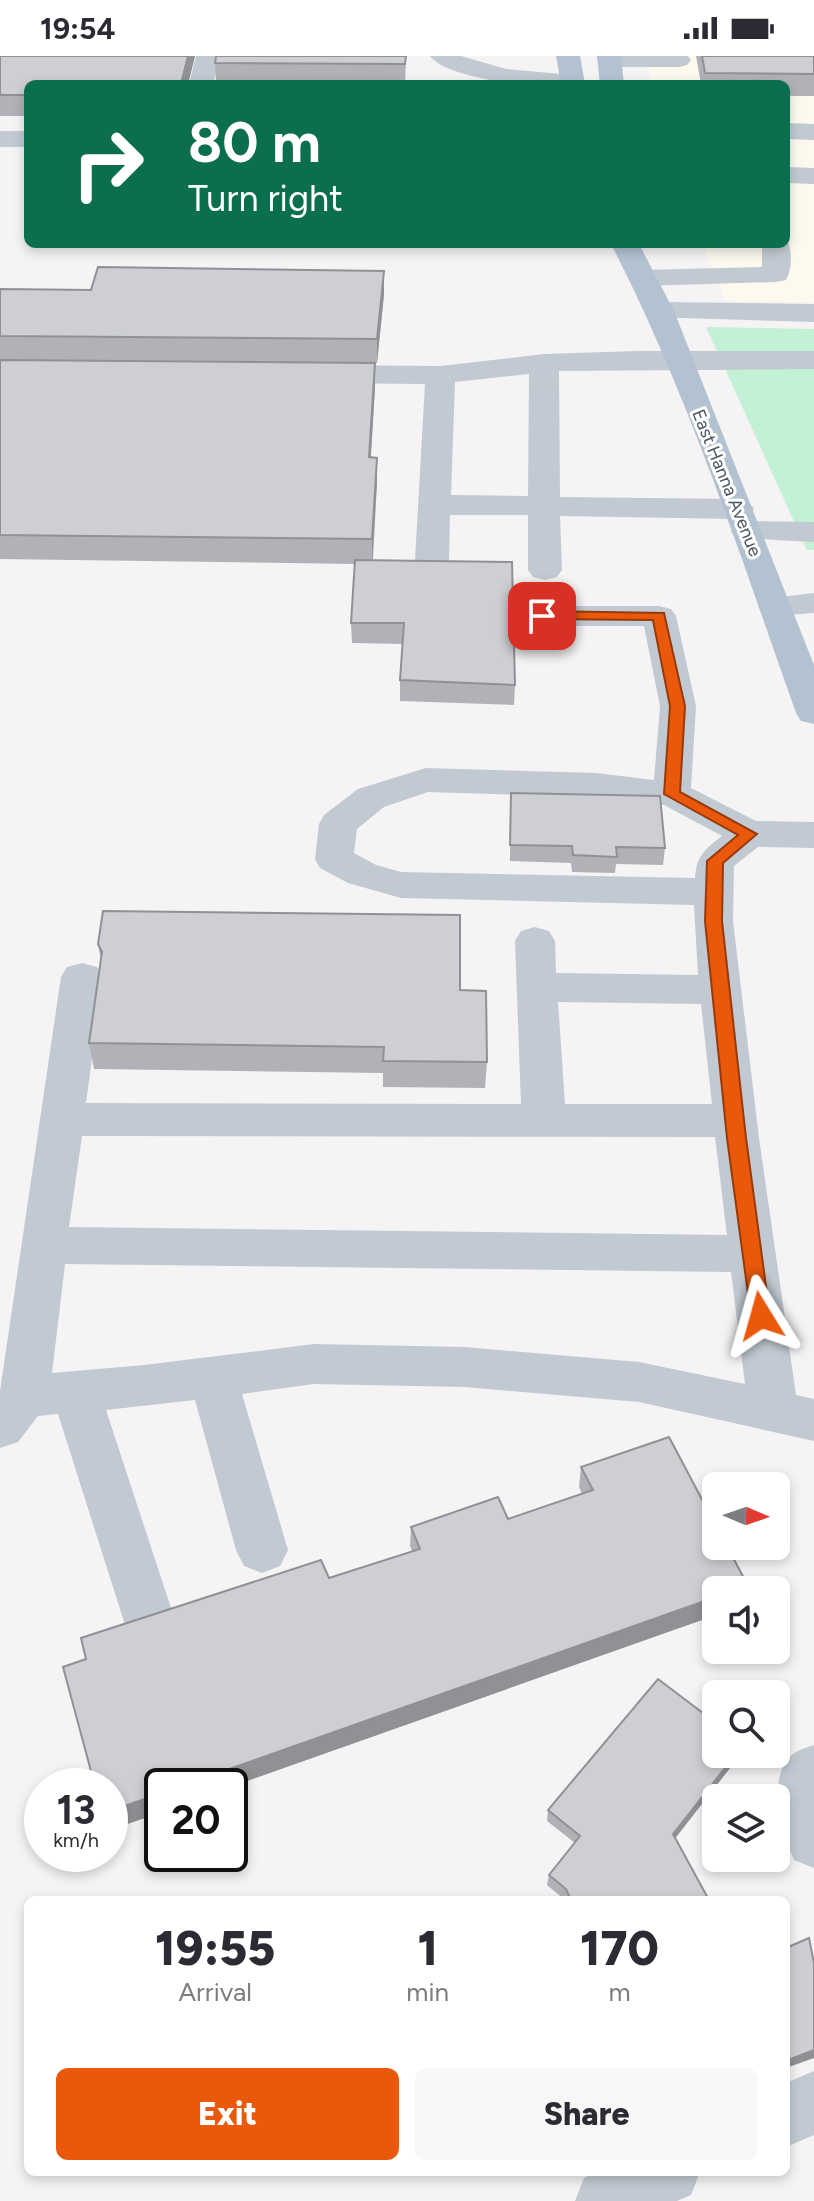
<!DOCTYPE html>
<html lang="en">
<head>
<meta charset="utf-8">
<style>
	:root { --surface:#fff; --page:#f7f7f7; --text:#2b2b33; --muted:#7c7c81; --accent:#ea580c }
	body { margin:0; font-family:Figtree,sans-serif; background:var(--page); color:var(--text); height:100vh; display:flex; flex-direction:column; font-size:30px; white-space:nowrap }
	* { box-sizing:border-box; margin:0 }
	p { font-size:26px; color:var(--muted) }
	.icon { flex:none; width:44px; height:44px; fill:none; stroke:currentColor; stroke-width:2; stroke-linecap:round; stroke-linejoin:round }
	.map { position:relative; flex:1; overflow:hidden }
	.side { position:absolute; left:24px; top:1840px; width:766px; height:280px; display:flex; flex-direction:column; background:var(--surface); border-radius:12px; box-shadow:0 4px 12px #0003 }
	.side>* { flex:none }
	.top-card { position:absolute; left:24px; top:24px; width:766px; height:168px; border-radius:12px; box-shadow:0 4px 12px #0003; background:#0b6e4f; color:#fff; overflow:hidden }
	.needle { width:52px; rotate:92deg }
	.controls { position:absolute; left:702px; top:1416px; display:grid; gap:16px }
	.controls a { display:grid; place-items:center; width:88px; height:88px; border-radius:12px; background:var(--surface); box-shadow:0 4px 12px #0003; font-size:40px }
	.speed { position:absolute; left:24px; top:1712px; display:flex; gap:16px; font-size:40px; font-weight:700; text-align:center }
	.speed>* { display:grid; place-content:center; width:104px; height:104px; border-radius:50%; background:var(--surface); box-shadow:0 4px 12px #0003; line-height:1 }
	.speed small { font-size:20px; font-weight:400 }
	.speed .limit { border:4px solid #111; border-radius:12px; background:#fff; color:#111 }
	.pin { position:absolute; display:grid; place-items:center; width:68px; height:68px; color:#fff; margin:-34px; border-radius:16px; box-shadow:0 4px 12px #0006 }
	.me { position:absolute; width:88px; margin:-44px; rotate:352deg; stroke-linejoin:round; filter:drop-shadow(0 0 6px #0008) }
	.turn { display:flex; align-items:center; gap:28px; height:168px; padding:0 32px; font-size:36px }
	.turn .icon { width:104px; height:104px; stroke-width:2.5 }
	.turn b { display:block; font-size:56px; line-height:68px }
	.eta { display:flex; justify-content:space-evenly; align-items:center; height:136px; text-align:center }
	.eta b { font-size:48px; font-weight:800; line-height:56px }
	.primary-button { display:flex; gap:16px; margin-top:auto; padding:16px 32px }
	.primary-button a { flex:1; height:92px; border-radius:12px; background:var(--accent); color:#fff; font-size:32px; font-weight:800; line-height:92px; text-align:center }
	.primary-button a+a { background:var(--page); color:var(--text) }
	.status { display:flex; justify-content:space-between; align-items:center; height:56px; padding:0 40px; background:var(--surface); direction:ltr }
	.status svg { height:22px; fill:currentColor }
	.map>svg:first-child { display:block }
	.commercial { fill:#fdf9ef }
	.green { fill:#c3f1d5 }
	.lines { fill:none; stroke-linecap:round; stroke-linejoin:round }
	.minor { fill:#c1cad2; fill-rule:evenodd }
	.major { fill:#b3c2d1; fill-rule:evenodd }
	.wall { fill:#b0b2b7 }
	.shaded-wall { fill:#909195 }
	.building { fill:#cdcfd5; stroke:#909195; stroke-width:2 }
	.route { fill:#ea580c; stroke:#983908; stroke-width:2 }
	.labels { text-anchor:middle; stroke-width:6; stroke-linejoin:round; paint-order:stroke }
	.far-street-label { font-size:18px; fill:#4a5661; stroke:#fff }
</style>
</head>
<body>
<div class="status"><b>19:54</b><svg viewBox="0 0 49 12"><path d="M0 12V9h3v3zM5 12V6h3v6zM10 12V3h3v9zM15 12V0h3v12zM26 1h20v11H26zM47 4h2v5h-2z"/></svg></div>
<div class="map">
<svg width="814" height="2145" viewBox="0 0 814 2145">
	<rect width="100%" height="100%" fill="#f5f3f3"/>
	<polygon class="commercial" points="646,0 814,0 814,246 726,245 702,188 786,188 786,28 651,28"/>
	<polygon class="green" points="706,271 814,273 814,494 807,494"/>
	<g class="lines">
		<g class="minor">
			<polygon points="196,0 220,0 213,28 189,28"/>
			<path d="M430 0H461L506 13 573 19 582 21 585 26C559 36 448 25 430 0Z"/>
			<polygon points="601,0 688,0 691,4 687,9 679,11 610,11 602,9 598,4"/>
			<polygon points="786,67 814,68 814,84 786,83"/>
			<rect x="0" y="75" width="28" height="16"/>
			<polygon points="786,111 814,112 814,128 786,127"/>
			<path d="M786 183C793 192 792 214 786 224L776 226 642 230 632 228 628 222 632 216 642 214 762 211V188H786Z"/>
			<polygon points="660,246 814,248 814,266 650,261 646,255 650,249"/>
			<path d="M638 295H814V313L559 315 560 441 738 443 749 446 754 453 749 460 738 463 560 460 562 514 557 521 545 524 533 521 528 514V459H450L449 504 444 511 432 514 420 511 415 504 425 328 317 327 307 324 302 318 307 312 317 309 440 310 544 298ZM529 318 528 440 451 439 455 326Z"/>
			<polygon points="747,465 814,466 814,486 735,482 731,475 735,468"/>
			<polygon points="814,537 814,557 775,560 763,557 758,550 763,543"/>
			<path d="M542 550H659L671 553 676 560 696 650 691 732 756 765 814 766V792L758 791 734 810 733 865 759 1082 796 1339 814 1343V1385L639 1346 465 1331 314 1328 242 1338 288 1494 280 1510 262 1517 244 1510 236 1494 195 1344 106 1354 172 1555 164 1572 145 1579 126 1572 58 1358 38 1360 18 1386 0 1392V1335L61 921 67 911 82 907 97 911 103 921 86 1047 521 1048 515 885 521 875 535 871 549 875 555 885 556 917 698 919 694 849 401 842 348 827 320 812 315 803 319 768 324 759 358 733 426 712 596 717 654 724 660 650 644 570H542L530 567 525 560 530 553ZM428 736 596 741 664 749 722 780C705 793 696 800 695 822L401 816 376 809 354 797 357 773 384 751ZM558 946 701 948 712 1048H565ZM82 1080 715 1081 727 1179 69 1171ZM65 1208 731 1216 745 1328 639 1306 465 1291 314 1288 144 1309 52 1317Z"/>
			<path d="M814 1689V1812L794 1804C782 1777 764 1716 796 1696 801 1693 808 1691 814 1689Z"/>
			<polygon points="814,2015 814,2079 786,2091 786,2027"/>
			<polygon points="597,2116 700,2116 691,2139 677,2145 575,2145 584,2122"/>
		</g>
		<g class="major">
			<polygon points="556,0 580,0 585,28 561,28"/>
			<polygon points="597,0 621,0 624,28 600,28"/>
			<path d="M611 188H639L674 255 814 609V668L801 665 796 657C740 499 688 337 611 188Z"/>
		</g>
	</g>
	<g class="wall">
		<polygon points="0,0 195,0 188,28 28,28 28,60 0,60"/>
		<polygon points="406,0 405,28 216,28 215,7"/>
		<polygon points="696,0 814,0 814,40 786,40 786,28 701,28"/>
		<polygon points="0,233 384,238 377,307 0,304"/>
		<polygon points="0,304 375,331 371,401 377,402 377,426 373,504 515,629 514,649 400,645 400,624 403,588 352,587 351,567 355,508 0,503"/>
		<polygon points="510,754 665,792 663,809 616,808 615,817 572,816 571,807 510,805"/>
		<polygon points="98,888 460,934 487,1006 485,1032 383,1031 383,1017 94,1013 89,987 101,905"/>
		<polygon points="581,1411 716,1534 716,1559 230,1731 162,1730 162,1756 110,1774 86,1603 412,1495 410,1490 411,1471 508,1463 582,1438 579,1431"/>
		<polygon points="548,1754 675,1783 709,1844 565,1844 547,1829 549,1819 575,1787 547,1765"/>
	</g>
	<g class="shaded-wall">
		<polygon points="188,0 195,0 188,28 181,28"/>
		<polygon points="384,215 384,238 377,307 377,283"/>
		<polygon points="375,307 375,331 369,426 369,401"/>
		<polygon points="377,402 377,426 372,508 372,483"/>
		<polygon points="716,1541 716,1559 230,1731 230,1730 181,1730"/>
		<polygon points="736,1698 741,1698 670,1789 673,1778"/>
		<polygon points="162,1737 162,1756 110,1774 110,1755"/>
		<polygon points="814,1994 814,2002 786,2012 786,2005"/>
	</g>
	<g class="building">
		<polygon points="0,0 188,0 181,28 28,28 28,39 0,39"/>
		<polygon points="216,0 406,0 405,8 215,7"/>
		<polygon points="702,0 814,0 814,18 705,17"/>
		<polygon points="98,211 384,215 377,283 0,280 0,233 91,234"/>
		<polygon points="0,304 375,307 369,401 377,402 372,483 0,479"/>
		<polygon points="355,504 512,506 515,629 400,624 404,567 351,567"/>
		<polygon points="511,737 660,740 665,792 616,791 617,801 573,799 572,790 510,789"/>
		<polygon points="103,855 460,859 460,934 486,935 487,1006 383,1005 384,991 89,987 102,896 98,888"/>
		<polygon points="669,1381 716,1470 716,1490 727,1490 748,1530 737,1534 716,1534 716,1541 181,1730 162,1730 162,1737 110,1755 110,1730 95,1730 63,1611 86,1603 81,1582 321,1504 329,1522 420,1493 411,1471 498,1441 508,1463 593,1434 581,1411"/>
		<polygon points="658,1623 716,1667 716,1698 736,1698 673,1778 709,1844 571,1844 566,1833 549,1819 580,1780 548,1754"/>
		<polygon points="809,1882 814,1907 814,1994 786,2005 786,1892"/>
	</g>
	<polygon class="route" points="542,555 664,557 685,650 680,736 757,778 723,807 722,865 746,1082 770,1260 768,1266 754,1266 751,1260 727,1082 705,865 707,805 738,779 664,738 670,650 653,564 537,563 537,557"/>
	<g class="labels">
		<g class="far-street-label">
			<text transform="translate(727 427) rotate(68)" y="6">East Hanna Avenue</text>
		</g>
	</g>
</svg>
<div class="controls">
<a><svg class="needle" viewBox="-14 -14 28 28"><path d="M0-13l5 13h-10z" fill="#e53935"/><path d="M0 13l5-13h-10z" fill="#7c7c81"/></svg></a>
<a><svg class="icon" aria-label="sound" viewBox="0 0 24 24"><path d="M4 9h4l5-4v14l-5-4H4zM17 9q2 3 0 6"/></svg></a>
<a><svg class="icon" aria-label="search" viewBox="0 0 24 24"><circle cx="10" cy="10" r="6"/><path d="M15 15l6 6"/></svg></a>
<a><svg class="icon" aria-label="layers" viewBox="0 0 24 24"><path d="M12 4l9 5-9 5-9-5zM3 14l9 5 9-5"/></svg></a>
</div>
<div class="speed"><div>13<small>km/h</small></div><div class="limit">20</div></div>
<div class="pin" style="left:542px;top:560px;background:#d93025"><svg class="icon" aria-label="arrive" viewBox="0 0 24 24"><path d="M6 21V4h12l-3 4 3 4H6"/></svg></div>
<svg class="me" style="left:761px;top:1260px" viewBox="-20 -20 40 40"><path d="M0-17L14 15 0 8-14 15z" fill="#ea580c" stroke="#fff" stroke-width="4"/></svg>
<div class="top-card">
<div class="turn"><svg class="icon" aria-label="right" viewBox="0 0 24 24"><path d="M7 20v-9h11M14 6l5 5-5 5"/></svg><div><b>80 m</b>Turn right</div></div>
</div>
<section class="side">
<div class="eta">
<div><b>19:55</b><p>Arrival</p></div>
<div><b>1</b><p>min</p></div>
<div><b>170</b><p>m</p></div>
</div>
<div class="primary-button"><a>Exit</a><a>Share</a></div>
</section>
</div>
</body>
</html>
